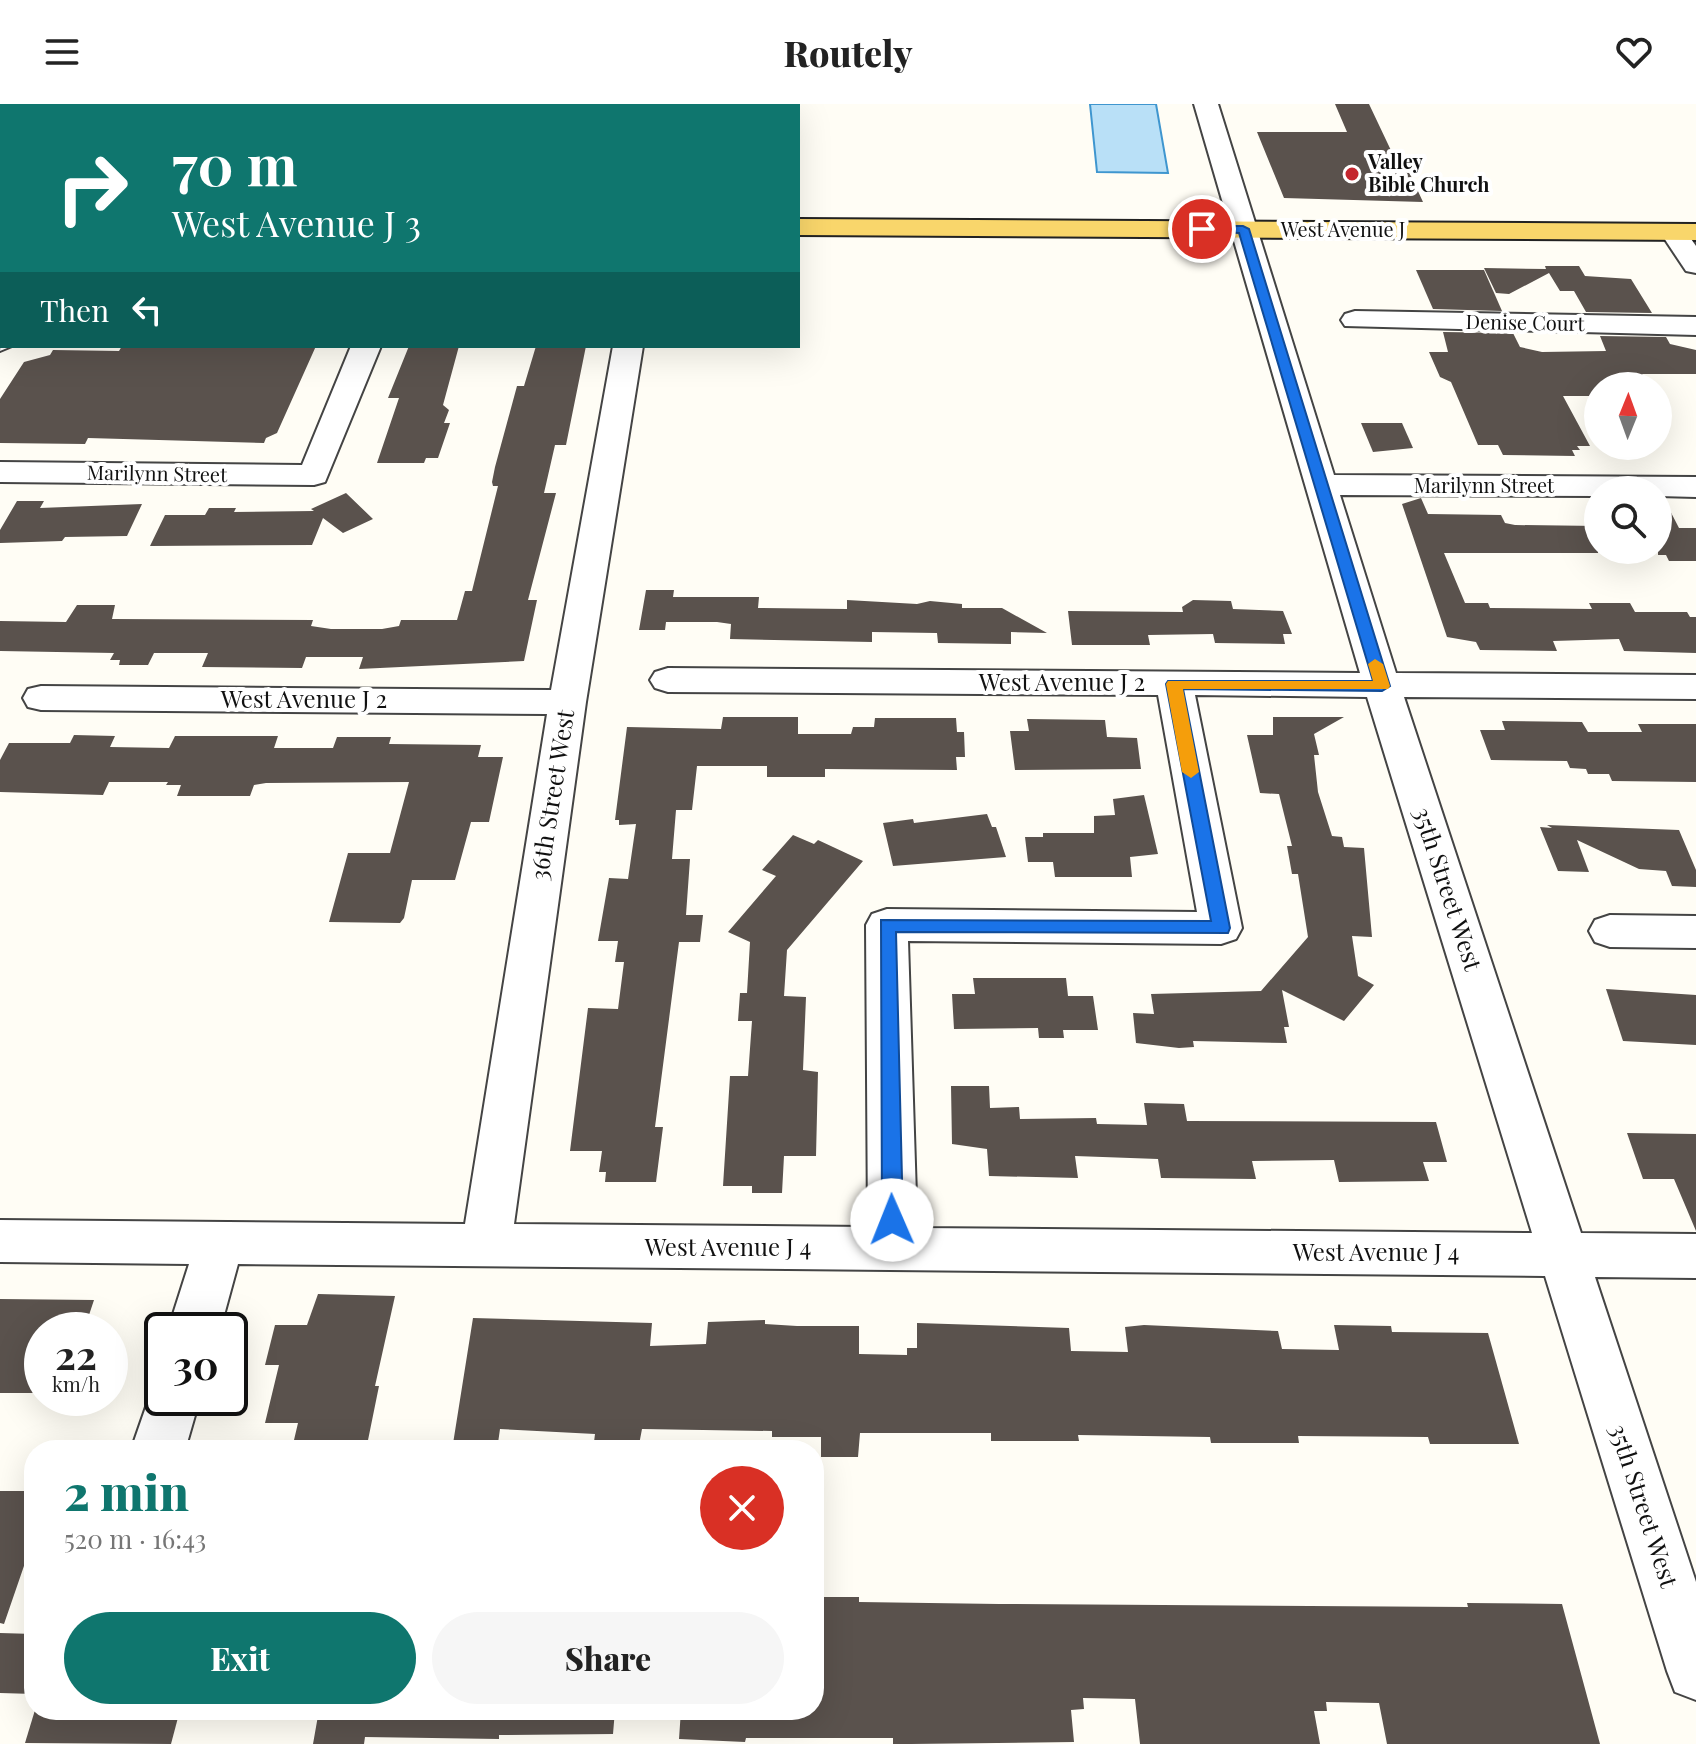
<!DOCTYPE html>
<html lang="en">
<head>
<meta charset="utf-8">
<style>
	:root { --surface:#fff; --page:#f6f6f6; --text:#222; --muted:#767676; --accent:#0f766e }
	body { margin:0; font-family:"Playfair Display",serif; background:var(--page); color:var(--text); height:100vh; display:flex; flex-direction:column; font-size:30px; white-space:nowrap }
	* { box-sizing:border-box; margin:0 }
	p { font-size:26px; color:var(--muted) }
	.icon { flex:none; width:44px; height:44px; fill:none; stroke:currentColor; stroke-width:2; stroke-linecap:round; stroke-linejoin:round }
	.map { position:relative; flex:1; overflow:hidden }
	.details { position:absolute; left:24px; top:1336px; width:800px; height:280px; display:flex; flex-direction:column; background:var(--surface); border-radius:32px; box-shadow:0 8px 32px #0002 }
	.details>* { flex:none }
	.hud { position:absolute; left:0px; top:0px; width:800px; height:244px; box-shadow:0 8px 32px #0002; background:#0f766e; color:#fff; overflow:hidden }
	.needle { width:52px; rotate:1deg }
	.buttons { position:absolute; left:1584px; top:268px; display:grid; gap:16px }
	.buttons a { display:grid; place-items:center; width:88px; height:88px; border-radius:50%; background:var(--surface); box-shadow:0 8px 32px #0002; font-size:40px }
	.speed { position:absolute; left:24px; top:1208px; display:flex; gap:16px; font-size:40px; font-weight:700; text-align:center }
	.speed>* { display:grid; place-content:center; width:104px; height:104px; border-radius:50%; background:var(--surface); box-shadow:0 8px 32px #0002; line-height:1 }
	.speed small { font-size:20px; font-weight:400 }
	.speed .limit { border:4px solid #111; border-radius:12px; background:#fff; color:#111 }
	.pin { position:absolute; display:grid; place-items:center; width:68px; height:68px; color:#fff; margin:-34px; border:4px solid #fff; border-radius:50%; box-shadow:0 2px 8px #0007 }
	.me { position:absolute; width:88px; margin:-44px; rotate:359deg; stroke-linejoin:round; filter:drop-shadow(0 0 6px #0008) }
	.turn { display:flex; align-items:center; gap:28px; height:168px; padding:0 40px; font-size:36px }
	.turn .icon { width:104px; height:104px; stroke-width:2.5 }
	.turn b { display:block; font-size:56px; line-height:68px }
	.then { display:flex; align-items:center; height:76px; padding:0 40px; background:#0003; gap:16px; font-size:30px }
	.round { display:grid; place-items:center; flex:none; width:84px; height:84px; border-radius:42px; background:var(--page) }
	.overview { display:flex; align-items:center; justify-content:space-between; height:136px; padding:0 40px }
	h1 { font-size:48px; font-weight:800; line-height:60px; color:var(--accent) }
	.action { display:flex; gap:16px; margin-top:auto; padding:16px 40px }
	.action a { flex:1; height:92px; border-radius:48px; background:var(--accent); color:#fff; font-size:32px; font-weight:800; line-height:92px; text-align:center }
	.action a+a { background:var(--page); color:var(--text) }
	header { display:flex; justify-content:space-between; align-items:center; height:104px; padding:0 40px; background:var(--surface); font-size:36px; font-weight:800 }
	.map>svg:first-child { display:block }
	.water { fill:#b9e0f7; stroke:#3f96cf; stroke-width:2 }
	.building { fill:#5a524d }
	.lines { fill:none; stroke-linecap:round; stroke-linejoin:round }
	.minor-casing { stroke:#444; stroke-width:4 }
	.major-casing { stroke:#222; stroke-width:4 }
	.minor { fill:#fff; fill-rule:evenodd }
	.major { fill:#f9d66b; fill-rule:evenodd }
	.route { fill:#1a73e8; stroke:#114b97; stroke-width:2 }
	.slow { fill:#f59e0b }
	.poi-dot { fill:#c4262e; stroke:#fff; stroke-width:3 }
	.labels { text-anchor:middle; stroke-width:8; stroke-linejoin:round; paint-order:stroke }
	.far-poi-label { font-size:20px; font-weight:bold; fill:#111; stroke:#fff; text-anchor:start }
	.far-street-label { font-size:20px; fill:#111; stroke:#fff }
	.street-label { font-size:24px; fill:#111; stroke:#fff }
</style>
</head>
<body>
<header><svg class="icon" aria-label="menu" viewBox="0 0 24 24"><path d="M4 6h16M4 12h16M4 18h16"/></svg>Routely<svg class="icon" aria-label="heart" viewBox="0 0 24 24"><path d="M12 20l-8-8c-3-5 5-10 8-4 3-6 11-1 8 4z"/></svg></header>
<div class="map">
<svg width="1696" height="1640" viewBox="0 0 1696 1640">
	<rect width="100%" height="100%" fill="#fffdf5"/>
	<polygon class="water" points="1090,0 1156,0 1168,69 1097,68"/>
	<g class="building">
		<polygon points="1335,0 1369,0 1396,57 1404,57 1423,98 1284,94 1257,28 1347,28"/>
		<polygon points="1545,162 1579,162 1585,172 1631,175 1652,209 1586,208 1574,187 1560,187 1549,169 1509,190 1496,189 1484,164 1546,165"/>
		<polygon points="1416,166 1484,166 1502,207 1433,205"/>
		<polygon points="1443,228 1513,229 1520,243 1542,248 1606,247 1600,232 1666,233 1670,240 1696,246 1696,270 1642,270 1650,282 1598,282 1598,292 1563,292 1590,342 1577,342 1580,346 1572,346 1575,352 1503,351 1498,341 1478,341 1451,278 1440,273 1429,248 1448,248"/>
		<polygon points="122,242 316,242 277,329 266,334 264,339 88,334 85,340 0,339 0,295 24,258 50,251 53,246 119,247"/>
		<polygon points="409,242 459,242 443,301 449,306 444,319 450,319 438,354 426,354 424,359 377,359 399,294 388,294"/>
		<polygon points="536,242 586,242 566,341 555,341 544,389 556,389 528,496 537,496 524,557 359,565 363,553 306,553 302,564 202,563 208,549 154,549 148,561 119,561 120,556 110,556 114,549 0,547 0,517 66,518 77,501 115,501 112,515 313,516 311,522 331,525 382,525 399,522 401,516 457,516 465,487 472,487 498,382 493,382 492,378 495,363 517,282 524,282"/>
		<polygon points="1361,319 1402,319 1413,344 1373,348"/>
		<polygon points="346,389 373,415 343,429 323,414 312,441 150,442 165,411 205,411 209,404 236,404 234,408 314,407 311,405"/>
		<polygon points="1421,394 1428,410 1501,411 1505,419 1515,421 1598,422 1598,449 1444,449 1465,499 1488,499 1490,504 1592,505 1589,499 1630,499 1635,508 1687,508 1690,513 1696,513 1696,549 1624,547 1619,535 1553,537 1557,547 1480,546 1476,538 1447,533 1402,400"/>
		<polygon points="1658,395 1664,395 1679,424 1696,424 1696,457 1669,457 1666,451 1658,451"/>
		<polygon points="17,397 44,397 40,404 142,400 127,432 65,433 62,437 0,439 0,426"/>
		<polygon points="646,486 674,486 673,493 759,493 758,504 847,505 847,496 917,500 930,497 962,500 962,504 1002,504 1047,529 1011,528 1011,540 938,539 937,529 872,528 872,538 730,535 731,520 717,518 666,518 665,526 639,526"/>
		<polygon points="1193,496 1231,497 1233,505 1283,507 1292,530 1283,530 1285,540 1215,539 1213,530 1148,531 1150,541 1072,541 1068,507 1183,508 1182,503"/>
		<polygon points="723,613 798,613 798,630 851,630 853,623 874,623 875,614 956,614 957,628 964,628 965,653 956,653 957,666 825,665 825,673 767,673 767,662 697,662 692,706 676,706 672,755 690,755 686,811 703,811 700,838 679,838 655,1023 663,1023 656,1078 605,1078 606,1068 599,1068 602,1047 570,1047 588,904 618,905 624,858 615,858 618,837 598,837 609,774 628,775 636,720 619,721 619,716 615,716 627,623 721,625"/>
		<polygon points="1273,613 1344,613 1314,630 1319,651 1314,651 1318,688 1332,732 1342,733 1344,743 1364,744 1372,833 1352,832 1358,872 1374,881 1344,917 1282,886 1289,923 1284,923 1287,939 1193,937 1194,943 1179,944 1136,939 1133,909 1154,910 1151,890 1261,887 1308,833 1298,770 1292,770 1287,742 1292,742 1279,690 1260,689 1247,631 1273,631"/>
		<polygon points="1027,615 1105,616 1107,633 1137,634 1141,665 1015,666 1010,627 1029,627"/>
		<polygon points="1502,617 1582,618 1588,628 1642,628 1638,620 1696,620 1696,678 1612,677 1609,670 1588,670 1586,665 1570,664 1567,657 1491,656 1480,626 1505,626"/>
		<polygon points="74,631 115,632 110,643 169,644 175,632 278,632 274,644 333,644 337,633 391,633 389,640 481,641 478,653 503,653 489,718 471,718 455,776 412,776 404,814 400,819 329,818 348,749 390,749 409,678 266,679 254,681 250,692 177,692 181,681 166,681 168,678 109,678 103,691 0,688 0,656 9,639 70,639"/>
		<polygon points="1144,691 1158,750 1130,753 1132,773 1055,773 1053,758 1028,758 1025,733 1043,733 1043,729 1094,729 1094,712 1115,711 1113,695"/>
		<polygon points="987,710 992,723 996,723 1006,753 893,762 883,719 913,715 914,719"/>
		<polygon points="1547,721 1679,726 1696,766 1696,783 1672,782 1666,767 1639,765 1577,736 1589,768 1558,767 1540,723 1552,724"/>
		<polygon points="793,731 814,740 818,736 863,757 787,846 784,892 806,893 803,966 818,968 816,1052 784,1052 782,1089 752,1089 752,1082 723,1082 730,972 748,972 752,917 738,917 740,889 747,889 750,838 728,828 776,772 762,766"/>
		<polygon points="973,874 1066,874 1068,892 1093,892 1098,926 1063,926 1064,934 1039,934 1038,924 954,925 952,890 975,890"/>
		<polygon points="1606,885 1696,891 1696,941 1623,937"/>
		<polygon points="951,982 989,982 990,1004 1019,1003 1020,1015 1096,1014 1097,1020 1147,1021 1144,999 1184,1000 1187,1017 1436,1018 1447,1058 1423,1058 1429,1077 1339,1078 1334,1056 1252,1057 1256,1075 1161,1074 1158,1055 1075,1052 1078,1074 989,1072 987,1045 952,1040"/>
		<polygon points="1627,1029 1696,1030 1696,1127 1674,1075 1643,1075"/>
		<polygon points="318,1190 395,1192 375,1282 379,1282 366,1346 298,1346 300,1336 294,1336 298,1319 265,1319 279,1261 265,1261 275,1221 307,1221"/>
		<polygon points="0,1195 94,1196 84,1226 42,1226 42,1289 0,1289"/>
		<polygon points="473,1214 652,1219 650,1242 706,1240 708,1218 765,1216 765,1220 797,1222 859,1222 859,1250 907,1251 907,1244 917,1244 917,1219 1069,1224 1071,1247 1128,1248 1125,1223 1144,1221 1278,1227 1282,1245 1339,1246 1334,1221 1391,1222 1392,1228 1488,1229 1519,1340 1430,1340 1428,1333 1298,1332 1299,1339 1211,1339 1210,1333 1078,1331 1079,1337 991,1337 991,1329 860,1329 858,1353 821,1353 821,1333 772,1333 772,1327 642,1325 638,1346 593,1346 595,1330 500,1325 497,1346 452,1346"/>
		<polygon points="0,1387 28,1387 24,1399 34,1399 34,1459 25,1459 4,1520 0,1519"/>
		<polygon points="814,1493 859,1493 859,1498 999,1500 1468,1503 1467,1499 1562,1500 1600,1640 1387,1640 1379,1599 1326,1598 1327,1607 1314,1607 1320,1640 1140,1640 1135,1595 1083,1594 1084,1605 1071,1606 1074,1638 911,1640 893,1640 893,1634 746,1634 745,1638 679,1635 681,1606 814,1606"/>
		<polygon points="0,1529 34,1530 34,1590 0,1589"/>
		<polygon points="35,1606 180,1606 171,1640 25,1639"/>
		<polygon points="319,1606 615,1606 613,1630 499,1631 499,1635 365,1633 364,1640 313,1640"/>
	</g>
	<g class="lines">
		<defs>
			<g id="minor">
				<polygon points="399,0 423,0 398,2"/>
				<rect x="666" y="0" width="24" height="2"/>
				<path d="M1194 0H1218L1334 371 1696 373V393L1658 392V386H1598V392L1340 391 1396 569 1696 571V595L1404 593 1581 1129 1696 1130V1174L1595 1173 1696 1478V1596L1675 1588 1667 1567 1545 1172 238 1160 220 1226H168L189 1160 0 1158V1116L465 1120 547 610 41 606 28 603 23 594 28 585 41 582 551 586 613 242H643L586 598 514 1120 868 1123 866 821 872 810 887 805 1197 808 1158 591 668 588 655 584 650 576 655 568 668 564 1360 569ZM1195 591 1367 593 1532 1129 917 1124 908 837 1221 840 1236 835 1242 824Z"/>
				<rect x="0" y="31" width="2" height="14"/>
				<polygon points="1673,120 1682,122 1696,142 1696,169 1686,167 1660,128 1664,122"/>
				<polygon points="1355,207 1696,213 1696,231 1345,222 1341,216 1345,210"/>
				<polygon points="2,226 2,242 12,242 0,247"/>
				<polygon points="351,242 381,242 325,378 314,381 0,378 0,358 302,361"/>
				<polygon points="1610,811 1696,812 1696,844 1610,843 1595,838 1589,827 1595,816"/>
				<polygon points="162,1274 162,1294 200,1294 185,1346 131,1346 155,1277"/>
			</g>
			<g id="major">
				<polygon points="798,115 1696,120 1696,136 798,131"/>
				<rect x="0" y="118" width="2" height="16"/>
			</g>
		</defs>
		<use href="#minor" class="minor-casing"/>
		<use href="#major" class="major-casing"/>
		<use href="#minor" class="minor"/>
		<use href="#major" class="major"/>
	</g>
	<polygon class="route" points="1202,122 1243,122 1249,125 1390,582 1382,587 1183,585 1230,824 1228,829 896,828 903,1116 900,1122 885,1122 882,1116 881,816 1211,817 1166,580 1168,577 1373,577 1239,129 1198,127"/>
	<polygon class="slow" points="1375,555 1383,560 1390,582 1388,585 1183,585 1199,668 1191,674 1182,668 1166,580 1168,577 1373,577 1368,560"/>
	<circle class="poi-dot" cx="1352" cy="70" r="8"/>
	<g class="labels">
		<g class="far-poi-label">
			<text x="1368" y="65">Valley<tspan x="1368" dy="23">Bible Church</tspan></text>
		</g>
		<g class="far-street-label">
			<text x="1343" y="133">West Avenue J</text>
			<text transform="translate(1525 219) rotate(1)" y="7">Denise Court</text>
			<text transform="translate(157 370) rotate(1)" y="7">Marilynn Street</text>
			<text x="1484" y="389">Marilynn Street</text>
		</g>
		<g class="street-label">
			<text x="1062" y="587">West Avenue J 2</text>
			<text x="304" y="604">West Avenue J 2</text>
			<text transform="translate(553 691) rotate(-81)" y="8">36th Street West</text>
			<text transform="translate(1447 785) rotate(72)" y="8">35th Street West</text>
			<text x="728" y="1152">West Avenue J 4</text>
			<text x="1376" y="1157">West Avenue J 4</text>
			<text transform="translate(1643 1402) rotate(72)" y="8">35th Street West</text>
		</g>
	</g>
</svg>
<div class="buttons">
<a><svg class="needle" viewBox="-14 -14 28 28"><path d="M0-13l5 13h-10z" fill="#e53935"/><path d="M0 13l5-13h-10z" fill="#767676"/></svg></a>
<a><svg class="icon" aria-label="search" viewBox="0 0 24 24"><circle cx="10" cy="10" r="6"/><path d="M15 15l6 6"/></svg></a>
</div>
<div class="speed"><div>22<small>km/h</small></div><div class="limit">30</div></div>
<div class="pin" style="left:1202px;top:125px;background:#d93025"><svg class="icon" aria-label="arrive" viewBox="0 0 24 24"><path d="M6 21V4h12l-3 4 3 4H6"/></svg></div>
<svg class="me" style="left:892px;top:1116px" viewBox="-20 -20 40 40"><circle r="19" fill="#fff"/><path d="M0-13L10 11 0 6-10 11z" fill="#1a73e8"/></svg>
<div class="hud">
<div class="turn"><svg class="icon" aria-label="right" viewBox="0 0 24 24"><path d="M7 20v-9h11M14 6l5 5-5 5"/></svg><div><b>70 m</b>West Avenue J 3</div></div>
<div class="then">Then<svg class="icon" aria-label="left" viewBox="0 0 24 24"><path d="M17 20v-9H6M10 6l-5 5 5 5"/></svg></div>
</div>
<section class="details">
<div class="overview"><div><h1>2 min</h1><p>520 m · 16:43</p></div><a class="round" style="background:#d93025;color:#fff"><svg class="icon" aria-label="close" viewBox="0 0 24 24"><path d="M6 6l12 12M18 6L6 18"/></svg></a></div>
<div class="action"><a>Exit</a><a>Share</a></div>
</section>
</div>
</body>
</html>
